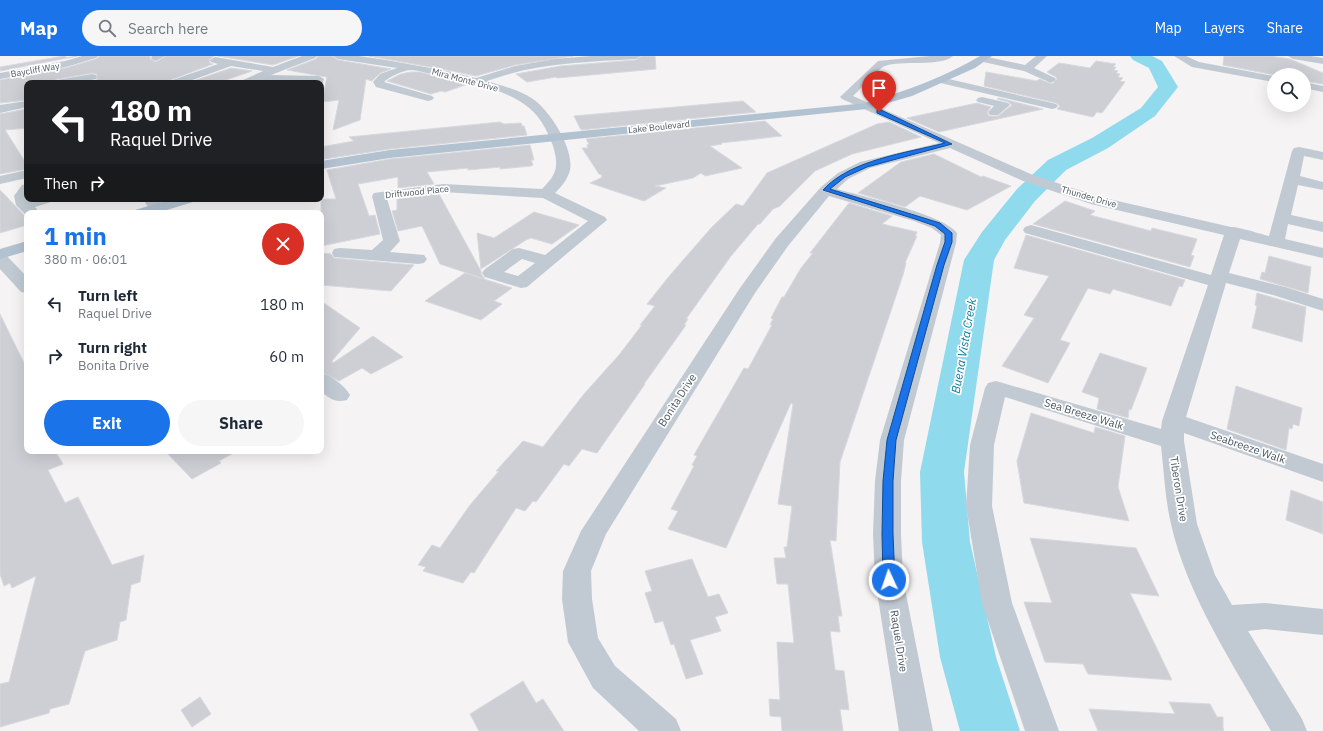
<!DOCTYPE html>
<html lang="en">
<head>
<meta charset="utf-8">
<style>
	:root { --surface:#fff; --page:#f6f6f7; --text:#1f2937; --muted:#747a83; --accent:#1a73e8 }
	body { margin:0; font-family:"IBM Plex Sans",sans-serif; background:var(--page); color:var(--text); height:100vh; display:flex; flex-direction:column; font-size:15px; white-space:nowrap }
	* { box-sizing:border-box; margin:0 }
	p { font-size:13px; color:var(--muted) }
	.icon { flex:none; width:22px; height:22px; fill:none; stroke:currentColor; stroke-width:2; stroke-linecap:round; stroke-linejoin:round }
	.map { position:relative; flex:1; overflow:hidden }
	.panel { position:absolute; left:24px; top:154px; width:300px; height:244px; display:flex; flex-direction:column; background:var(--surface); border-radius:8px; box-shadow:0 4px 16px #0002 }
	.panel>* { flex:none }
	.guide { position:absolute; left:24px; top:24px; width:300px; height:122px; border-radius:8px; box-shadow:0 4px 16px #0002; background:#202124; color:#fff; overflow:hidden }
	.controls { position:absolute; left:1267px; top:12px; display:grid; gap:8px }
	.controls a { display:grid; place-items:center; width:44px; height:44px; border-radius:50%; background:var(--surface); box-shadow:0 4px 16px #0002; font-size:20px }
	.pin { position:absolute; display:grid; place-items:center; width:34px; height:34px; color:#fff; margin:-41px -17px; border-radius:50% 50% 50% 0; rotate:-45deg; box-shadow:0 0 4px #0007 }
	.pin .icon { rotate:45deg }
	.me { position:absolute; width:44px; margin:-22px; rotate:357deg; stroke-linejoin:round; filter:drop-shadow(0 0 3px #0008) }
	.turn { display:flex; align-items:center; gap:14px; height:84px; padding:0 20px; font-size:18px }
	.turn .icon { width:52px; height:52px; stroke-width:2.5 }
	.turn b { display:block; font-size:28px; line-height:34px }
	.then { display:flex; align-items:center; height:38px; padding:0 20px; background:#0003; gap:8px; font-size:15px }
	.round { display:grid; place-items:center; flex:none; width:42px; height:42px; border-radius:21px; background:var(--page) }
	.head { display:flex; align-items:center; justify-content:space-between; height:68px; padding:0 20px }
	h1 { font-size:24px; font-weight:700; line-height:30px; color:var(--accent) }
	.action { display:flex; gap:8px; margin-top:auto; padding:8px 20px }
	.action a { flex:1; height:46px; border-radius:24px; background:var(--accent); color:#fff; font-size:16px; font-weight:700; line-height:46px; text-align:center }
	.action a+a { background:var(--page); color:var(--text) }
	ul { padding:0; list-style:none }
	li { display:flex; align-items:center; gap:12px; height:52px; padding:0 20px }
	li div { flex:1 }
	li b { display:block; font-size:15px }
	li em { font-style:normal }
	header { display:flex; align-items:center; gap:24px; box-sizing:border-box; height:56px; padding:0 20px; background:var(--accent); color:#fff }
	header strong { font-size:19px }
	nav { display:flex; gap:22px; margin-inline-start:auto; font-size:14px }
	.search { width:280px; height:36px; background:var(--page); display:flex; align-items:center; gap:10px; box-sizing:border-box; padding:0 14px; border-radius:22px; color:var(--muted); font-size:15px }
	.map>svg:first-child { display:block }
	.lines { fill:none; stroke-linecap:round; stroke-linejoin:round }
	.river { fill:#90daee; fill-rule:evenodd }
	.building { fill:#cdcfd5; stroke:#d7d9de }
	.minor { fill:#c1cad2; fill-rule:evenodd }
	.major { fill:#b3c2d1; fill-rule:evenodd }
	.route { fill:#1a73e8; stroke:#114b97 }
	.labels { text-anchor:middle; stroke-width:3.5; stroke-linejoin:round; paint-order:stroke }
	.far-street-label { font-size:9px; fill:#4a5661; stroke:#fff }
	.street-label { font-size:11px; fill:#4a5661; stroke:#fff }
	.water-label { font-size:12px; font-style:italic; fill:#0c7c9b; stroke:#fff }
</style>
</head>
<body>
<header>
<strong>Map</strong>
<div class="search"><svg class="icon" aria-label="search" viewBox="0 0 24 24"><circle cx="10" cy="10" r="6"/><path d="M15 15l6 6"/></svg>Search here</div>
<nav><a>Map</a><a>Layers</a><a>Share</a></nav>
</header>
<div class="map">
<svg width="1323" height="675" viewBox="0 0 1323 675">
	<rect width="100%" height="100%" fill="#f5f3f3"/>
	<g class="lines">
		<polygon class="river" points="1130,0 1152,0 1162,5 1178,31 1155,60 1108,92 1066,114 1035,145 1005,184 994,204 964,416 970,486 996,601 1020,675 960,675 940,601 922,486 920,416 964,204 982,176 1017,133 1048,104 1092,82 1141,52 1158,31 1149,12 1133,4"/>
	</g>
	<g class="building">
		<polygon points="64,0 68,2 77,0 0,15 0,11"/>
		<polygon points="100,0 150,0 150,3 156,6 166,0 214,0 209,4 210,7 213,8 170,24 168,27 84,27 97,24 97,18 92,17 57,23 51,27 27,27 27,44 0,47 0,24 66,12 96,3"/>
		<polygon points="218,0 298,0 273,9"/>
		<polygon points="318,0 332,0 338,4 391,13 380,17 372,25 366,23 360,64 333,74 339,44 322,46 327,21 287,14 316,3"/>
		<polygon points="369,0 573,0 515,9 476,20 447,14"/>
		<polygon points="642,0 655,0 656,13 557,22 556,21 527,26 516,18 561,10 636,4"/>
		<polygon points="1224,0 1270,0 1290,3 1323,17 1323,28 1304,25 1304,19 1275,19 1223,9"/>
		<polygon points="1096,5 1116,8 1113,11 1116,11 1114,14 1118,15 1116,17 1120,18 1118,21 1123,22 1120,25 1125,26 1102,57 1097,56 1093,61 1057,53 1060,50 1056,47 984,30 986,16 1037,25 1039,23 1052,28 1057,23 1056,21 1047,16 1059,7 1090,12"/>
		<polygon points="231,12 252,15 217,27 188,27"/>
		<polygon points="411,16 419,16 468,28 445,36 441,35 431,38 387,25 401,18"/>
		<polygon points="999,42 1043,53 939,76 907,62 977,47 991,51 987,56 989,60 998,60 1012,49 1008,46 997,43"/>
		<polygon points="743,45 756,56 581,74 574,60"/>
		<polygon points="27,53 27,72 5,74 27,109 27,113 0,118 0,58"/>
		<polygon points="765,65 782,80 721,87 722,88 710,90 742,112 705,120 701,117 693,122 655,130 666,132 644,145 590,127 601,122 602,119 599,118 582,92 588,92 587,89 589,88 586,83"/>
		<polygon points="500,66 504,68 521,67 522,70 524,70 527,79 390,93 324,103 321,94 321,91 354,85 349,81"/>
		<polygon points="889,66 921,81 852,98 815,115 780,150 773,153 760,168 758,168 731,200 686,263 688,263 684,269 686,269 644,328 645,328 597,397 582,393 569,410 564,408 536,446 533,445 525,455 516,452 474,517 471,516 463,527 423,515 426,511 418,509 432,489 440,492 470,449 499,415 496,415 523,385 543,391 584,338 619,299 642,269 640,269 655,250 647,248 671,218 711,172 736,148 743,150 767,117 877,68"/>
		<polygon points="530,89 534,104 531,104 533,109 531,110 500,113 500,111 468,114 468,112 427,116 434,128 398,132 398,121 358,128 369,160 375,159 380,178 321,190 321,143 336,143 327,114 390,103"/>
		<polygon points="934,98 981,121 983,120 1011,130 967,154 920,140 905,151 858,137 901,106"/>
		<polygon points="0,134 27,162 27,169 0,177"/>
		<polygon points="439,138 481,215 481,218 485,223 440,208 422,170 398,175 392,155 397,154 397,143"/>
		<polygon points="1065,145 1095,155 1090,159 1151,175 1152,172 1197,183 1191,199 1194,200 1190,211 1033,168"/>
		<polygon points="849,147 892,160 882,168 917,176 915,180 917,180 905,207 906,207 903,219 840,406 836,485 830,484 842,560 838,560 840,576 830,575 835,614 844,615 849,654 840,653 843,675 782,675 781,661 770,660 769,643 780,644 777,586 794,587 788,528 777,528 774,502 786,502 784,491 787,491 792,450 778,448 793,348 791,347 726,492 668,473 678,455 671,453 694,410 692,409 697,400 694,399 706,378 744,312 748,313 772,269 770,269 773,263 771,262 782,241 784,241 801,212 813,197 810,197"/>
		<polygon points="534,156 579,169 552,188 531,182 526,184 481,213 477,177 494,182"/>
		<polygon points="1026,179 1185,224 1182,231 1179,230 1171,250 1113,233 1110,238 1088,232 1060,284 1070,287 1048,327 1002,310 1034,262 1024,259 1049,220 1014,212"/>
		<polygon points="321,197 331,198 334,202 414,209 391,235 321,229"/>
		<polygon points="1269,200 1311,211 1308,237 1260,223 1262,216 1265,217"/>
		<polygon points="465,217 512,232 494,245 502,248 481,264 425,245"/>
		<polygon points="1257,237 1306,251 1302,286 1252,272 1257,250 1255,249"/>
		<polygon points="321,245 360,272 332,305 333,307 373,280 403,301 371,318 362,312 339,325 321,316"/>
		<polygon points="0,258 27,313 27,395 55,395 63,408 48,414 65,447 78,441 112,509 144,499 140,526 131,529 126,564 120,566 117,584 85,595 69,648 50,653 49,657 0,671 0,628 9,626 36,520 12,532 10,527 4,530 0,518"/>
		<polygon points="1100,297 1147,312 1131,354 1129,353 1128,362 1097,353 1099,342 1082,336"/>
		<polygon points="1236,330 1302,352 1299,370 1293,368 1292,373 1289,372 1286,394 1227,373"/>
		<polygon points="1031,357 1094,377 1095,371 1125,380 1118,431 1129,465 1024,447 1017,405"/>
		<polygon points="165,395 237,395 219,405 221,407 192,423"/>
		<polygon points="1291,434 1323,446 1323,478 1286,464"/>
		<polygon points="1030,482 1136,492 1159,540 1130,537 1172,624 1088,618 1083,608 1045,606 1024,546 1052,547"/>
		<polygon points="692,503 708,541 719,538 728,557 715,561 721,575 690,584 703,618 686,623 674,588 671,589 663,565 655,567 645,537 652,535 645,515"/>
		<polygon points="523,625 536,647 543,643 564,675 479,675 470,658"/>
		<polygon points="200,641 211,658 192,671 181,654"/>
		<polygon points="1169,646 1210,648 1217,661 1223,661 1223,672 1224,675 1098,675 1089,653 1175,658"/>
	</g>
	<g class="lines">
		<g class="minor">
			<polygon points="82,0 98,0 96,2 66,11 0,23 0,17 65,5"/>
			<polygon points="152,0 165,0 156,5 153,4 151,2"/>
			<polygon points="302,0 317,0 315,2 271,19 319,20 324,23 322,29 321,27 313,26 259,25 254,27 240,27 241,25 263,15 231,10 184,27 169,27 170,25 218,8 211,6 210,4 215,1 273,11"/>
			<path d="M333 0H359L386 4 447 15 476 22 515 10 555 3 591 0H641L636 3C586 6 535 7 487 25 502 30 520 34 533 43 550 55 574 92 570 114 568 123 561 131 555 137L605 161 607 164 527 231 521 232 485 221 482 217 485 213 513 193 519 192 545 199 588 165 543 142 443 136 387 143 400 185 390 196 424 199 427 203 424 207 418 208 334 201 332 197 334 193 340 192 372 194 383 184 372 140 374 137 443 128 542 133C557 118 559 110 553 90 547 73 539 58 524 48 499 31 461 24 432 18 425 17 418 14 411 14 403 14 389 21 384 26L432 40 434 42 432 44 428 45 376 31 373 26 380 18 397 12 338 3ZM522 203 535 207 518 220 504 216Z"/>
			<path d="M930 0H953C943 11 899 4 885 10 879 12 860 34 853 40L1033 119 1100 141 1231 171C1236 170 1261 178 1269 180L1292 95 1294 92 1299 91 1323 96V104L1304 100 1300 120 1323 126V134L1298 129 1291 159 1323 166V176L1288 168 1285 183 1323 192V202L1240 183 1229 217 1285 231 1323 243V255L1273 239 1226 227 1186 361 1323 408V426L1184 377V385L1197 468 1215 519 1232 549 1265 547 1323 553V579L1265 573 1248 575 1302 663 1307 675H1271C1235 611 1187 540 1171 468 1165 443 1164 416 1161 390L1005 341 994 389 992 450 1012 547 1059 675H1025L982 547 966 450 970 389 985 332 988 327 996 325 1161 373 1162 365 1208 229 1025 177 1023 174 1025 171 1031 169 1211 219 1224 179 1091 148 1023 125 950 92 870 112 848 123 837 133C861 140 945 159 957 177L956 187 904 384 901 425V478L903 523 933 675H899L875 523 873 478 875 425 880 384 940 187 941 179 932 172 914 165 829 140 788 190 755 237 606 478 591 515 592 543 598 582 615 610 676 663 681 675H639L593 632 568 586 562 543 563 515 581 475 740 232 776 182 821 131 838 117 860 106 939 87 842 43 840 41 878 5Z"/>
			<polygon points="983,0 1025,9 1036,0 1047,0 1034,12 1055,22 1056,24 1051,27 1024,15 979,5 978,3 979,1"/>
			<polygon points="1174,0 1186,0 1199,6 1274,20 1274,26 1192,11"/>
			<polygon points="1288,0 1311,0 1323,2 1323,8 1293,3"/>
			<polygon points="92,18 96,19 97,21 96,23 76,27 52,27 57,24"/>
			<polygon points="940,21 1052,47 1056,48 1058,50 1056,52 1052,53 936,26 935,24 936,22"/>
			<polygon points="1304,26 1323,30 1323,36 1304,32"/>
			<polygon points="982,41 1008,47 1010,49 998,59 990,59 988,56 994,50 978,46 976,44 978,42"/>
			<polygon points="27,45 27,51 0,57 0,49"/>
			<polygon points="27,114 27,122 0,128 0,120"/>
			<polygon points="27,128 27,143 53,143 51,146 35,151 40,157 27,157 27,160 16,149 14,140 22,129"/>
			<path d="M143 143H158L165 152 162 155C151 158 148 151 143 143Z"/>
			<polygon points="0,198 6,199 27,221 27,237 21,236 0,213"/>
			<path d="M321 317C332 320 344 329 350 339L347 344C335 347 330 343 321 335Z"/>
		</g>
		<g class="major">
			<path d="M980 0H992L975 12 912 40 867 53 390 102 321 113V105L390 94 866 47C905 35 945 21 980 0Z"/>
			<polygon points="172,143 195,143 193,146 157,157 132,157 135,154"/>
			<polygon points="27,185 27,195 0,203 0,193"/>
		</g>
	</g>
	<path class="route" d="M877 54H881L952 88 867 111 845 121 830 133 940 167 952 177V186L944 209 896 384 893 425V478L895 524 894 527 889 528 885 527 883 524 882 478 883 425 887 384 937 209 945 186V178L935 170 918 164 823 134C850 104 906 97 945 87L877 57Z"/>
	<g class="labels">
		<g class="far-street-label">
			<text transform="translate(35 14) rotate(-10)" y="3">Baycliff Way</text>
			<text transform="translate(465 24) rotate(15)" y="3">Mira Monte Drive</text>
			<text transform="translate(659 71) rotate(-6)" y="3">Lake Boulevard</text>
			<text transform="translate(417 136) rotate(-6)" y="3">Driftwood Place</text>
			<text transform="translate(1089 141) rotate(16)" y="3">Thunder Drive</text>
		</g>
		<g class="street-label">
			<text transform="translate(677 344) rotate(-57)" y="4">Bonita Drive</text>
			<text transform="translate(1084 358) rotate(17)" y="4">Sea Breeze Walk</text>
			<text transform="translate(1248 391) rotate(19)" y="4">Seabreeze Walk</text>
			<text transform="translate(1179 433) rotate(81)" y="4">Tiberon Drive</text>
			<text transform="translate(899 585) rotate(81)" y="4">Raquel Drive</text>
		</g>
		<g class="water-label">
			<text transform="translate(964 290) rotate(-80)" y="4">Buena Vista Creek</text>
		</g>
	</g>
</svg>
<div class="controls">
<a><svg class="icon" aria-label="search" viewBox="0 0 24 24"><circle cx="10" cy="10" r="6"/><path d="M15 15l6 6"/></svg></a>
</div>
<div class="pin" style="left:879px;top:56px;background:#d93025"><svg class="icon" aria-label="arrive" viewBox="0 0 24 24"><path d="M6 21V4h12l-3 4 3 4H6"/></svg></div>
<svg class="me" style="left:889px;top:524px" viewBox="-20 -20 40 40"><circle r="17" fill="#1a73e8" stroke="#fff" stroke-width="3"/><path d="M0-11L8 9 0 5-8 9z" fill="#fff"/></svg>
<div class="guide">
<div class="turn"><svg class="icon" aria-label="left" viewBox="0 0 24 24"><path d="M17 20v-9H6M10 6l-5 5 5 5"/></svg><div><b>180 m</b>Raquel Drive</div></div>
<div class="then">Then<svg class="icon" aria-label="right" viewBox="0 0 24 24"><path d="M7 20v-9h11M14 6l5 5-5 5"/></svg></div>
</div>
<section class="panel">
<div class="head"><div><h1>1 min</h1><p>380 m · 06:01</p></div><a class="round" style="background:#d93025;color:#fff"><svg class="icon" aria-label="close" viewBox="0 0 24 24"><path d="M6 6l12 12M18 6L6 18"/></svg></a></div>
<ul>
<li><svg class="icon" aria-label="left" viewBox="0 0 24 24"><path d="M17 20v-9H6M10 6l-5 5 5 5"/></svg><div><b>Turn left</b><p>Raquel Drive</p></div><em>180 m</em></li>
<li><svg class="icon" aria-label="right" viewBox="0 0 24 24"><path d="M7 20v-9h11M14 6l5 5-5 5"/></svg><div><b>Turn right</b><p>Bonita Drive</p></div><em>60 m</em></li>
</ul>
<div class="action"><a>Exit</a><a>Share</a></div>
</section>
</div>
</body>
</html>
